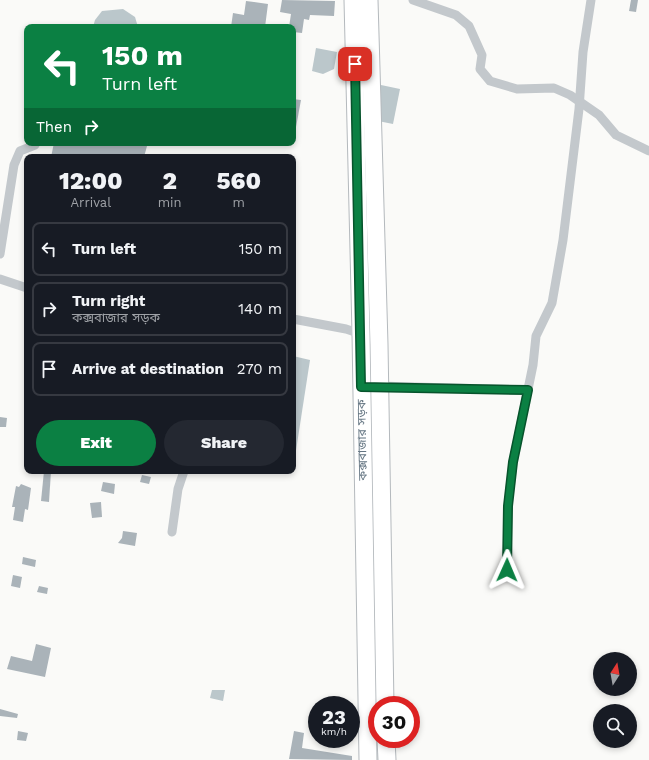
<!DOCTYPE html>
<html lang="en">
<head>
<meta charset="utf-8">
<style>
	:root { --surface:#171b24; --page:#242831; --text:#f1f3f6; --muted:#9ea1a6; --line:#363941; --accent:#0b8043 }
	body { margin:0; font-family:"Work Sans","Noto Sans Bengali",sans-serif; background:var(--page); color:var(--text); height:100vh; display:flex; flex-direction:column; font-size:15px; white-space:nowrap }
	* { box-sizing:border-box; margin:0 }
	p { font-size:13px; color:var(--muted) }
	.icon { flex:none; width:22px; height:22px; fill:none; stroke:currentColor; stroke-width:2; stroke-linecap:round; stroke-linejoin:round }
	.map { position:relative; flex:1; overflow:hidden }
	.details { position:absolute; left:24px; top:154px; width:272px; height:320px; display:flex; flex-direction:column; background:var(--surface); border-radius:8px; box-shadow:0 2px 6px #0003 }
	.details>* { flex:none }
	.hud { position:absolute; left:24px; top:24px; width:272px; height:122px; border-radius:8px; box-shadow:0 2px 6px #0003; background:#0b8043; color:#fff; overflow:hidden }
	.needle { width:26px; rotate:11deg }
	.fabs { position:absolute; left:593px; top:652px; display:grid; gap:8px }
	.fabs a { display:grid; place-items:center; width:44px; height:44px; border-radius:50%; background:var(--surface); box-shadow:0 2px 6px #0003; font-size:20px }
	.speed { position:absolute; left:308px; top:696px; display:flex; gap:8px; font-size:20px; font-weight:700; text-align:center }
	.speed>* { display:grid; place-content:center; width:52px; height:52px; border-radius:50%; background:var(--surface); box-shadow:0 2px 6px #0003; line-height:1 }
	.speed small { font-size:10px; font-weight:400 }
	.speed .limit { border:6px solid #d22; background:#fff; color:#111 }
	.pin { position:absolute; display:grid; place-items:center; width:34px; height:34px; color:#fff; margin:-17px; border-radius:8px; box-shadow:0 2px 6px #0006 }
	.me { position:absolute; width:44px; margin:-22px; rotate:1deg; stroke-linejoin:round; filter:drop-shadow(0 0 3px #0008) }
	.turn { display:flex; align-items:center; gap:14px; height:84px; padding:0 12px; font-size:18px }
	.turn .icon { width:52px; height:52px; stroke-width:2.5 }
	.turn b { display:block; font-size:28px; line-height:34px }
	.then { display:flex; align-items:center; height:38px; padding:0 12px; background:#0003; gap:8px; font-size:15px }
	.eta { display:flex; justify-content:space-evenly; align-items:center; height:68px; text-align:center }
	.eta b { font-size:24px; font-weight:800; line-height:28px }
	.button { display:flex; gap:8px; margin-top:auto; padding:8px 12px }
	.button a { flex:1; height:46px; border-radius:24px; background:var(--accent); color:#fff; font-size:16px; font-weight:800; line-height:46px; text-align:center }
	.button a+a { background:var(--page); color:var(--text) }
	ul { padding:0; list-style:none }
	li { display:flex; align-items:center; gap:12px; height:54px; margin:0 8px 6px; padding:0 4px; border:2px solid var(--line); border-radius:8px }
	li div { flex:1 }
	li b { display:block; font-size:15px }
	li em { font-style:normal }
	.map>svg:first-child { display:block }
	.water { fill:#bbc7cb }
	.building { fill:#aab3b9 }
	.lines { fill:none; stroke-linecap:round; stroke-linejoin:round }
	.highway-casing { stroke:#b4b9bd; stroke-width:19 }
	.street { stroke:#c3c8cc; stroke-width:9 }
	.highway { stroke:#fff; stroke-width:17 }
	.route-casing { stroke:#07532c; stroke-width:10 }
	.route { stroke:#0b8043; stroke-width:7 }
	.labels { text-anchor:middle; stroke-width:4; stroke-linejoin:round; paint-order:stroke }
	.street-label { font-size:12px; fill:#657683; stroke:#fff }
</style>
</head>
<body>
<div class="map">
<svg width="649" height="760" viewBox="0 0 649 760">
	<rect width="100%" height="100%" fill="#fafaf8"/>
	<g class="water">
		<polygon points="123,9 135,17 138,27 93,27 95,20 102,11"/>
		<polygon points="316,48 337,52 334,69 323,74 312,71"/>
		<polygon points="381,85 400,89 393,124 378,121"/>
		<polygon points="293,356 310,360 295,457 293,457"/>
		<polygon points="212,690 225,690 223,701 210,698"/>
	</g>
	<g class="building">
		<polygon points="282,0 335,1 334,16 310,15 309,20 304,19 302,33 293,32 293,27 289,27 291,14 280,12"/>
		<polygon points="631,0 638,0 636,12 629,11"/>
		<polygon points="246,1 268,4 265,27 231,27 233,13 244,15"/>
		<polygon points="293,99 301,100 296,127 293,127"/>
		<polygon points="54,143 134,143 147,146 144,157 51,157"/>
		<polygon points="0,417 7,418 6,427 0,427"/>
		<polygon points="44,471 51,471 49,502 41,501"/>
		<polygon points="142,475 151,477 149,484 140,482"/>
		<polygon points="103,482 115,484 114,494 101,491"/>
		<polygon points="21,484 31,488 28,510 25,509 23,522 13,520 15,507 12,507 16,486 19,487"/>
		<polygon points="101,502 102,517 92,518 90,503"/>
		<polygon points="123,531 137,533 135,546 118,543 122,538"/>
		<polygon points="23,557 36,560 35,567 22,564"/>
		<polygon points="13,575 22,577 20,588 11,586"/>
		<polygon points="39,586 48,588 47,594 37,592"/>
		<polygon points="36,644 51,648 45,677 7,669 11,656 32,661"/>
		<polygon points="0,709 18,714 17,718 0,716"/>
		<polygon points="18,731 28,733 26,741 17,740"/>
		<polygon points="294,731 304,733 302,748 352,756 352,760 289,759"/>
	</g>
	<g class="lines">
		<defs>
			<g id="highway">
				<polyline points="353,0 361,334 368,760"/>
				<polyline points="369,0 379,344 385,705"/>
				<polyline points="386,739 387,760"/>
			</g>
		</defs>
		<use href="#highway" class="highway-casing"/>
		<g class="street">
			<polyline points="413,0 456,15 469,26 482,55 480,69 490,81 517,89 554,88 570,95 599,115 616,135 649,151"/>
			<polyline points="0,254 14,165 20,151 35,145"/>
			<polyline points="0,279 27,288"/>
			<polyline points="293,319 346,329 361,334"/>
			<polyline points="377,386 528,390"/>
			<polyline points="172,532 178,489 184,471"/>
			<polyline points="507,570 508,506 513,462 533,365 536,336 552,303 563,240 579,109 583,52 591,0"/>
		</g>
		<use href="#highway" class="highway"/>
	</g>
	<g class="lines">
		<defs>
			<polyline id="route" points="355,64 361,387 528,390 513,462 508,506 507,570"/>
		</defs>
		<use href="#route" class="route-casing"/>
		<use href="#route" class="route"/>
	</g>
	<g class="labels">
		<g class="street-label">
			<text transform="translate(362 440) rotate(-91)" y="4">কক্সবাজার সড়ক</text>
		</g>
	</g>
</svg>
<div class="fabs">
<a><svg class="needle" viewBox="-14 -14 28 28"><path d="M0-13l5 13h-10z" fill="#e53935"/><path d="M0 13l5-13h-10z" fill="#9ea1a6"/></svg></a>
<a><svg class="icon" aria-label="search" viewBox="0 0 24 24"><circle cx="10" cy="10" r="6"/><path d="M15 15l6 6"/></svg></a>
</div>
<div class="speed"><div>23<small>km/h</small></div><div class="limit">30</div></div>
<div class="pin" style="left:355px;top:64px;background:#d93025"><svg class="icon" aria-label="arrive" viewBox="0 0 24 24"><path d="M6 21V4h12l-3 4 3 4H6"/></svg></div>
<svg class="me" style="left:507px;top:570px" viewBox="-20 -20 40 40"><path d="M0-17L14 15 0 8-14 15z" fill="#0b8043" stroke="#fff" stroke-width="4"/></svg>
<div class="hud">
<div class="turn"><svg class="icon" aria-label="left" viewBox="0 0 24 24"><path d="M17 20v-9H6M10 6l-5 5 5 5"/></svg><div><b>150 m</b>Turn left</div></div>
<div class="then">Then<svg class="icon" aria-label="right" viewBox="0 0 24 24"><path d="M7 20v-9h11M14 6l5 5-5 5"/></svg></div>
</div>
<section class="details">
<div class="eta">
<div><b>12:00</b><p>Arrival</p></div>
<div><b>2</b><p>min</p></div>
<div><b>560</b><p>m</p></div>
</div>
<ul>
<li><svg class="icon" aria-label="left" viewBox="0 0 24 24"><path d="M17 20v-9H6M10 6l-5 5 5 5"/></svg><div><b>Turn left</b></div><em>150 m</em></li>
<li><svg class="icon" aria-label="right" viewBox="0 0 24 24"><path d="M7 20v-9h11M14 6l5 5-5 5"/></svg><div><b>Turn right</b><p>কক্সবাজার সড়ক</p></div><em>140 m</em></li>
<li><svg class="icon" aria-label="arrive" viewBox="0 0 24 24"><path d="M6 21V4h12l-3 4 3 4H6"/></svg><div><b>Arrive at destination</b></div><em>270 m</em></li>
</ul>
<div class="button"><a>Exit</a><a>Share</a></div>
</section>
</div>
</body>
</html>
